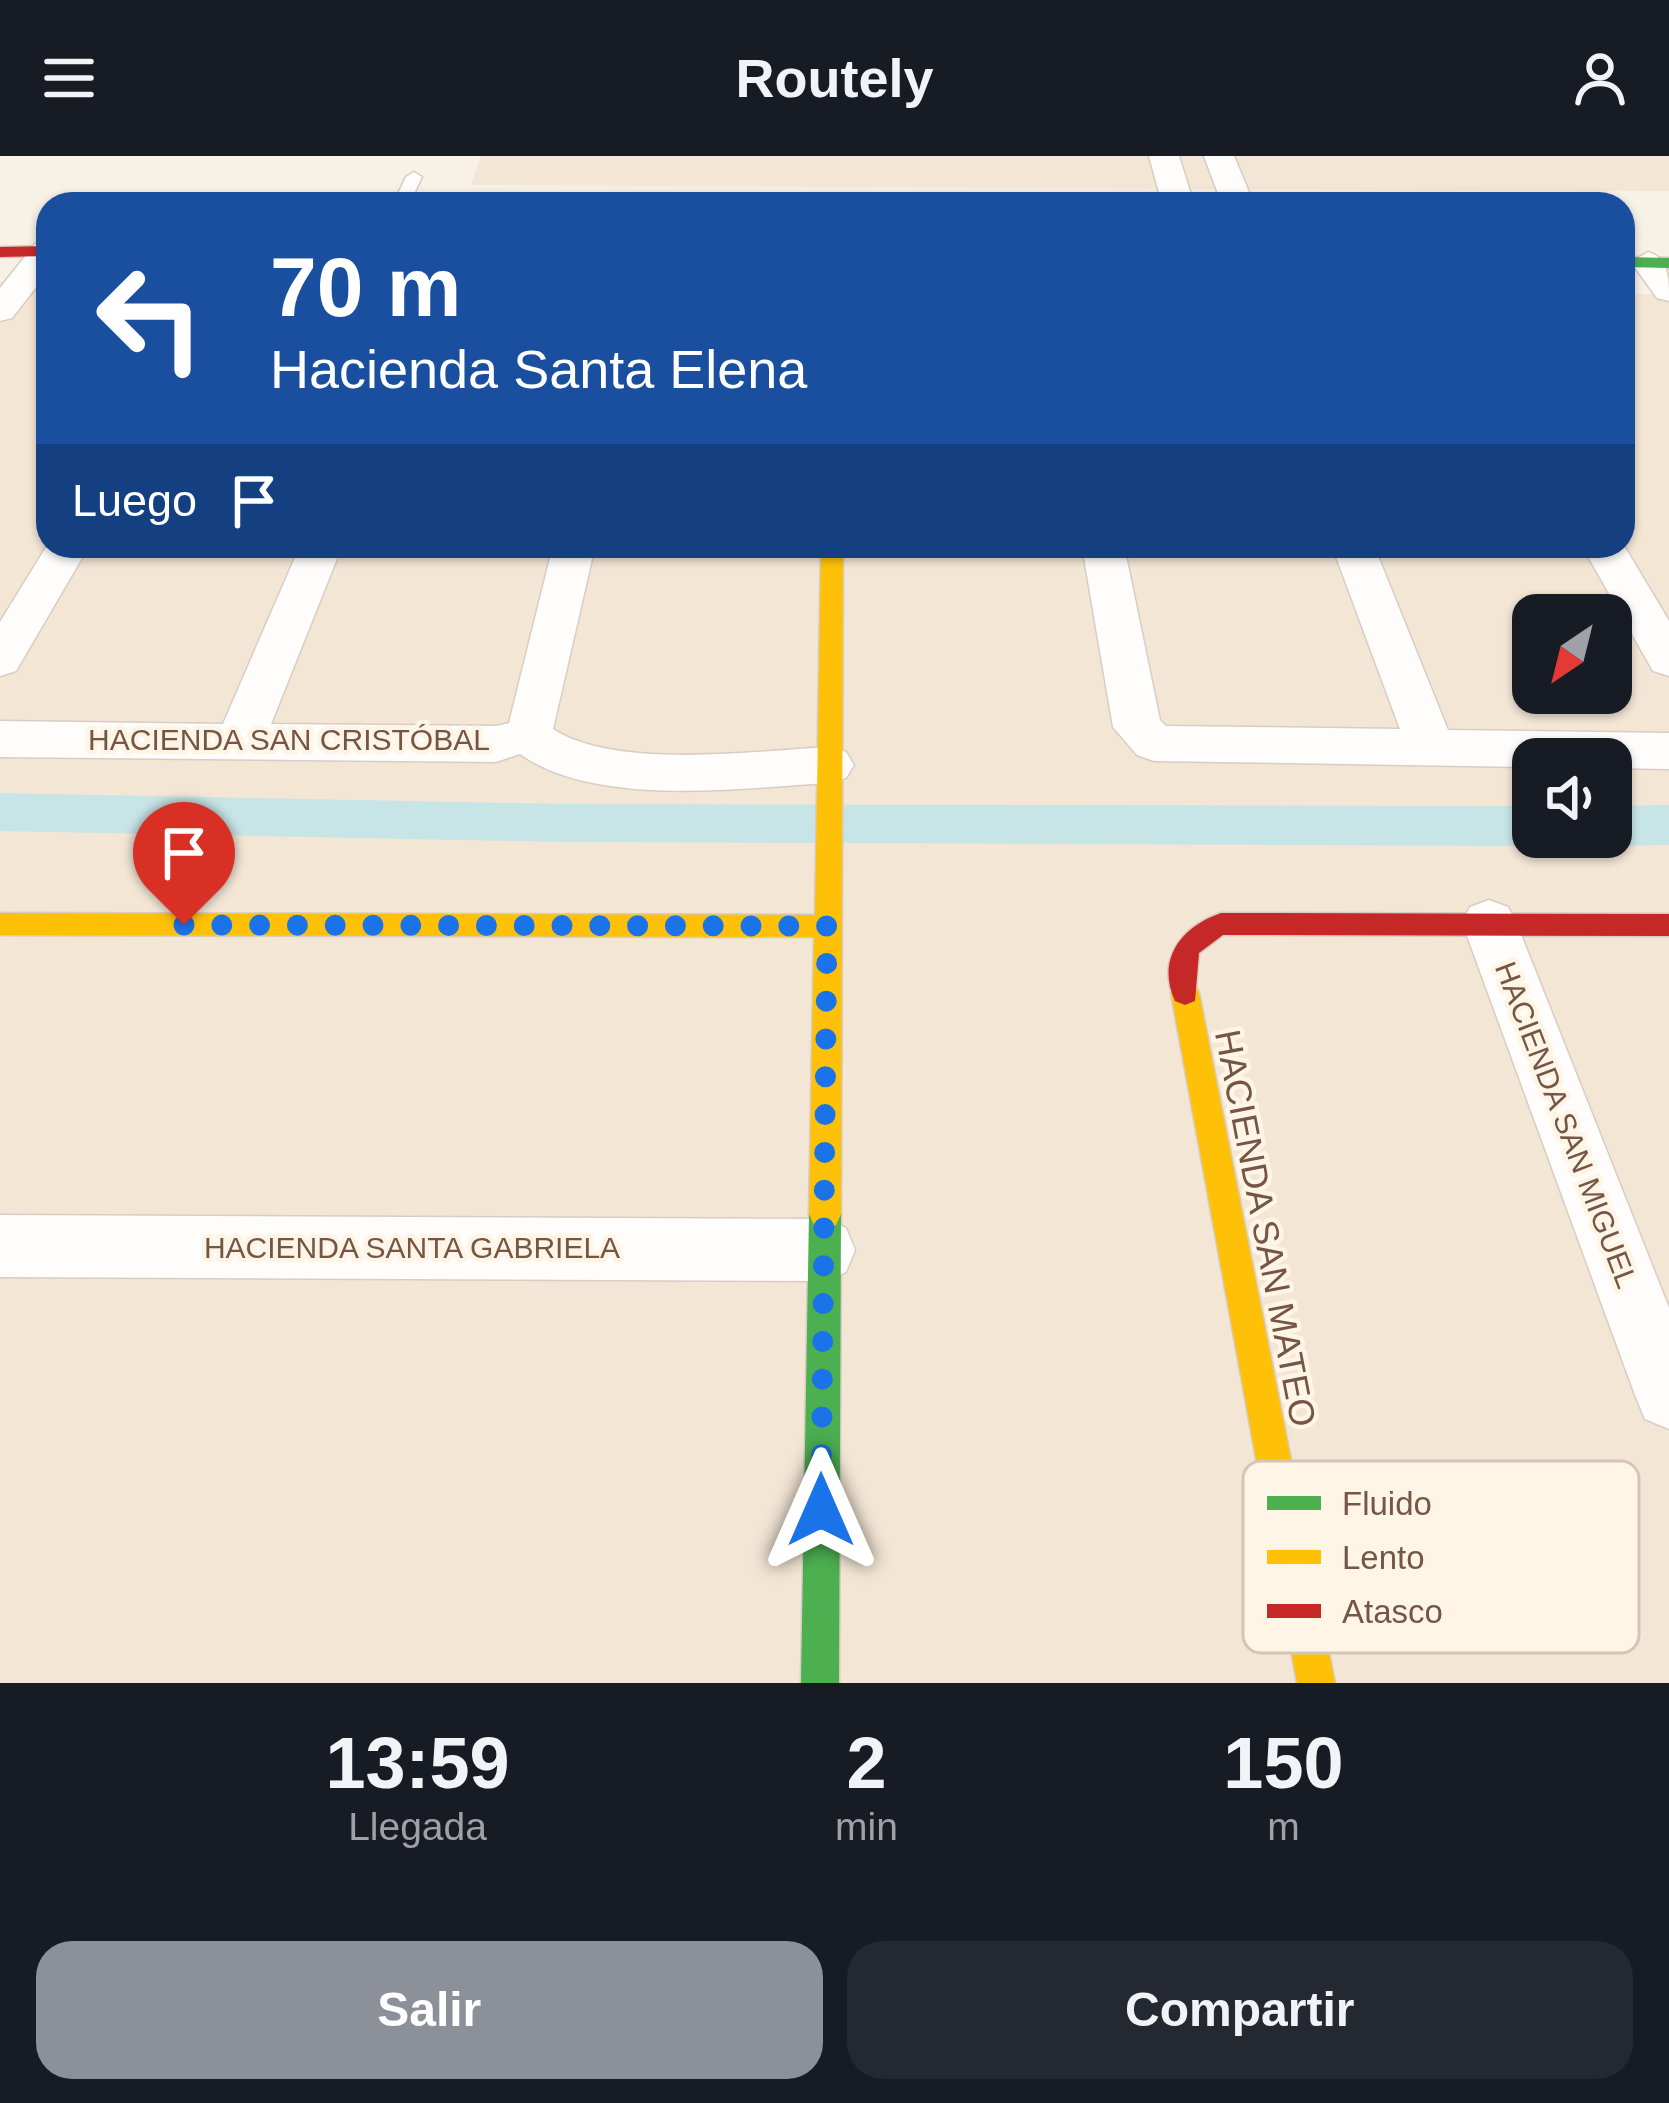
<!DOCTYPE html>
<html lang="es">
<head>
<meta charset="utf-8">
<style>
	:root { --surface:#171b24; --page:#242831; --text:#f1f3f6; --muted:#9ea1a6; --accent:#8c9099 }
	body { margin:0; font-family:Arial,sans-serif; background:var(--page); color:var(--text); height:100vh; display:flex; flex-direction:column; font-size:45px; white-space:nowrap }
	* { box-sizing:border-box; margin:0 }
	p { font-size:39px; color:var(--muted) }
	.icon { flex:none; width:66px; height:66px; fill:none; stroke:currentColor; stroke-width:2; stroke-linecap:round; stroke-linejoin:round }
	.map { position:relative; height:1527px; overflow:hidden }
	.details { display:flex; flex-direction:column; background:var(--surface); flex:1 }
	.details>* { flex:none }
	.banner { position:absolute; left:36px; top:36px; width:1599px; height:366px; border-radius:36px; box-shadow:0 3px 9px #0004; background:#1a4fa0; color:#fff; overflow:hidden }
	.needle { width:78px; rotate:215deg }
	.tools { position:absolute; left:1512px; top:438px; display:grid; gap:24px }
	.tools a { display:grid; place-items:center; width:120px; height:120px; border-radius:24px; background:var(--surface); box-shadow:0 3px 9px #0004; font-size:60px }
	.pin { position:absolute; display:grid; place-items:center; width:102px; height:102px; color:#fff; margin:-123px -51px; border-radius:50% 50% 50% 0; rotate:-45deg; box-shadow:0 0 12px #0007 }
	.pin .icon { rotate:45deg }
	.me { position:absolute; width:132px; margin:-66px; rotate:0deg; stroke-linejoin:round; filter:drop-shadow(0 0 9px #0008) }
	.turn { display:flex; align-items:center; gap:42px; height:252px; padding:0 36px; font-size:54px }
	.turn .icon { width:156px; height:156px; stroke-width:2.5 }
	.turn b { display:block; font-size:84px; line-height:102px }
	.then { display:flex; align-items:center; height:114px; padding:0 36px; background:#0003; gap:24px; font-size:45px }
	.eta { display:flex; justify-content:space-evenly; align-items:center; height:204px; text-align:center }
	.eta b { font-size:72px; font-weight:600; line-height:84px }
	.cta { display:flex; gap:24px; margin-top:auto; padding:24px 36px }
	.cta a { flex:1; height:138px; border-radius:36px; background:var(--accent); color:#fff; font-size:48px; font-weight:600; line-height:138px; text-align:center }
	.cta a+a { background:var(--page); color:var(--text) }
	header { display:flex; justify-content:space-between; align-items:center; height:156px; padding:0 36px; background:var(--surface); font-size:54px; font-weight:600 }
	.map>svg:first-child { display:block }
	.residential { fill:#f3e6d5; fill-rule:evenodd }
	.lines { fill:none; stroke-linecap:round; stroke-linejoin:round }
	.canal { fill:#c7e5e7; fill-rule:evenodd }
	.lane-casing { stroke:#d8cdc4; stroke-width:3 }
	.street-casing { stroke:#d8cdc4; stroke-width:3 }
	.fast-casing { stroke:#d7ccc3; stroke-width:3 }
	.slow-casing { stroke:#d7ccc3; stroke-width:3 }
	.jam-casing { stroke:#d7ccc3; stroke-width:3 }
	.lane { fill:#fefdfb; fill-rule:evenodd }
	.street { fill:#fefdfb; fill-rule:evenodd }
	.fast { fill:#4caf50; fill-rule:evenodd }
	.slow { fill:#ffc107; fill-rule:evenodd }
	.jam { fill:#c62828; fill-rule:evenodd }
	.route { stroke:#1a73e8; stroke-width:21; stroke-dasharray:0 37.8 }
	.labels { text-anchor:middle; stroke-width:9; stroke-linejoin:round; paint-order:stroke }
	.street-label { font-size:30px; fill:#755645; stroke:#fff5e6 }
	.near-street-label { font-size:36px; fill:#755645; stroke:#fff5e6 }
	.key { fill:#fff5e6; stroke:#d6c5b6; stroke-width:3 }
	.key-label { font-size:33px; fill:#755645 }
</style>
</head>
<body>
<header><svg class="icon" aria-label="menu" viewBox="0 0 24 24"><path d="M4 6h16M4 12h16M4 18h16"/></svg>Routely<svg class="icon" aria-label="person" viewBox="0 0 24 24"><circle cx="12" cy="8" r="4"/><path d="M4 21q1-7 8-7t8 7"/></svg></header>
<div class="map">
<svg width="1669" height="1527" viewBox="0 0 1669 1527">
	<rect width="100%" height="100%" fill="#f7f1e6"/>
	<g class="residential">
		<polygon points="481,0 1669,0 1669,35 471,29"/>
		<path d="M0 125H48V390H1623V138H1669V1527H0ZM1533 459H1611V537H1533ZM1533 603H1611V681H1533Z"/>
	</g>
	<g class="lines">
		<g class="canal">
			<polygon points="0,637 566,648 1533,650 1533,681 1553,681 1533,690 566,686 0,675"/>
			<polygon points="1669,649 1669,689 1611,690 1591,681 1611,681 1611,650"/>
		</g>
		<defs>
			<polygon id="lane" points="414,16 422,21 409,48 393,48 406,21"/>
			<g id="street">
				<polygon points="1149,0 1179,0 1194,48 1162,48"/>
				<polygon points="1204,0 1234,0 1254,48 1222,48"/>
				<polygon points="48,85 48,116 12,162 0,165 0,132 35,88"/>
				<path d="M1648 96C1669 102 1669 123 1669 145L1657 142 1631 106Z"/>
				<polygon points="48,388 89,390 16,515 0,520 0,466"/>
				<polygon points="1623,388 1669,465 1669,520 1653,515 1582,390"/>
				<path d="M300 390H342L271 568 496 570 509 567 553 390H595L553 573C616 614 755 595 829 591L846 596 854 609 846 622 829 627C739 632 596 652 520 598L496 606 0 601V565L223 568Z"/>
				<polygon points="1082,390 1124,390 1160,564 1166,570 1400,573 1332,390 1374,390 1448,574 1669,577 1669,613 1611,612 1611,603 1533,603 1533,611 1154,605 1137,599 1113,571"/>
				<polygon points="1489,744 1508,751 1516,766 1669,1152 1669,1273 1645,1263 1635,1239 1462,766 1470,751"/>
				<polygon points="0,1059 823,1063 846,1072 855,1094 846,1116 823,1125 0,1121"/>
			</g>
			<g id="fast">
				<polygon points="1623,101 1669,102 1669,112 1623,111"/>
				<polygon points="825,1043 836,1047 841,1058 839,1527 801,1527 809,1058 814,1047"/>
			</g>
			<g id="slow">
				<polygon points="821,390 843,390 841,1058 836,1069 825,1073 814,1069 809,1058 814,781 0,779 0,757 815,759"/>
				<polygon points="1185,825 1195,829 1199,837 1335,1527 1297,1527 1171,837 1175,829"/>
			</g>
			<g id="jam">
				<polygon points="48,90 48,100 0,101 0,91"/>
				<path d="M1221 757 1669 758V780L1223 779 1199 797 1195 845 1185 849 1175 845C1156 803 1181 771 1221 757Z"/>
			</g>
		</defs>
		<use href="#lane" class="lane-casing"/>
		<use href="#street" class="street-casing"/>
		<use href="#fast" class="fast-casing"/>
		<use href="#slow" class="slow-casing"/>
		<use href="#jam" class="jam-casing"/>
		<use href="#lane" class="lane"/>
		<use href="#street" class="street"/>
		<use href="#fast" class="fast"/>
		<use href="#slow" class="slow"/>
		<use href="#jam" class="jam"/>
	</g>
	<g class="lines">
		<polyline class="route" points="184,769 827,770 821,1354"/>
	</g>
	<g class="labels">
		<g class="street-label">
			<text x="289" y="594">HACIENDA SAN CRISTÓBAL</text>
			<text transform="translate(1566 969) rotate(69)" y="10">HACIENDA SAN MIGUEL</text>
			<text x="412" y="1102">HACIENDA SANTA GABRIELA</text>
		</g>
		<g class="near-street-label">
			<text transform="translate(1266 1072) rotate(79)" y="13">HACIENDA SAN MATEO</text>
		</g>
	</g>
	<rect x="1243" y="1305" width="396" height="192" rx="18" class="key"/>
	<rect x="1267" y="1340" width="54" height="14" fill="#4caf50"/>
	<rect x="1267" y="1394" width="54" height="14" fill="#ffc107"/>
	<rect x="1267" y="1448" width="54" height="14" fill="#c62828"/>
	<g class="key-label">
		<text x="1342" y="1359">Fluido</text>
		<text x="1342" y="1413">Lento</text>
		<text x="1342" y="1467">Atasco</text>
	</g>
</svg>
<div class="tools">
<a><svg class="needle" viewBox="-14 -14 28 28"><path d="M0-13l5 13h-10z" fill="#e53935"/><path d="M0 13l5-13h-10z" fill="#9ea1a6"/></svg></a>
<a><svg class="icon" aria-label="sound" viewBox="0 0 24 24"><path d="M4 9h4l5-4v14l-5-4H4zM17 9q2 3 0 6"/></svg></a>
</div>
<div class="pin" style="left:184px;top:769px;background:#d93025"><svg class="icon" aria-label="arrive" viewBox="0 0 24 24"><path d="M6 21V4h12l-3 4 3 4H6"/></svg></div>
<svg class="me" style="left:821px;top:1354px" viewBox="-20 -20 40 40"><path d="M0-17L14 15 0 8-14 15z" fill="#1a73e8" stroke="#fff" stroke-width="4"/></svg>
<div class="banner">
<div class="turn"><svg class="icon" aria-label="left" viewBox="0 0 24 24"><path d="M17 20v-9H6M10 6l-5 5 5 5"/></svg><div><b>70 m</b>Hacienda Santa Elena</div></div>
<div class="then">Luego<svg class="icon" aria-label="arrive" viewBox="0 0 24 24"><path d="M6 21V4h12l-3 4 3 4H6"/></svg></div>
</div>
</div>
<section class="details">
<div class="eta">
<div><b>13:59</b><p>Llegada</p></div>
<div><b>2</b><p>min</p></div>
<div><b>150</b><p>m</p></div>
</div>
<div class="cta"><a>Salir</a><a>Compartir</a></div>
</section>
</body>
</html>
